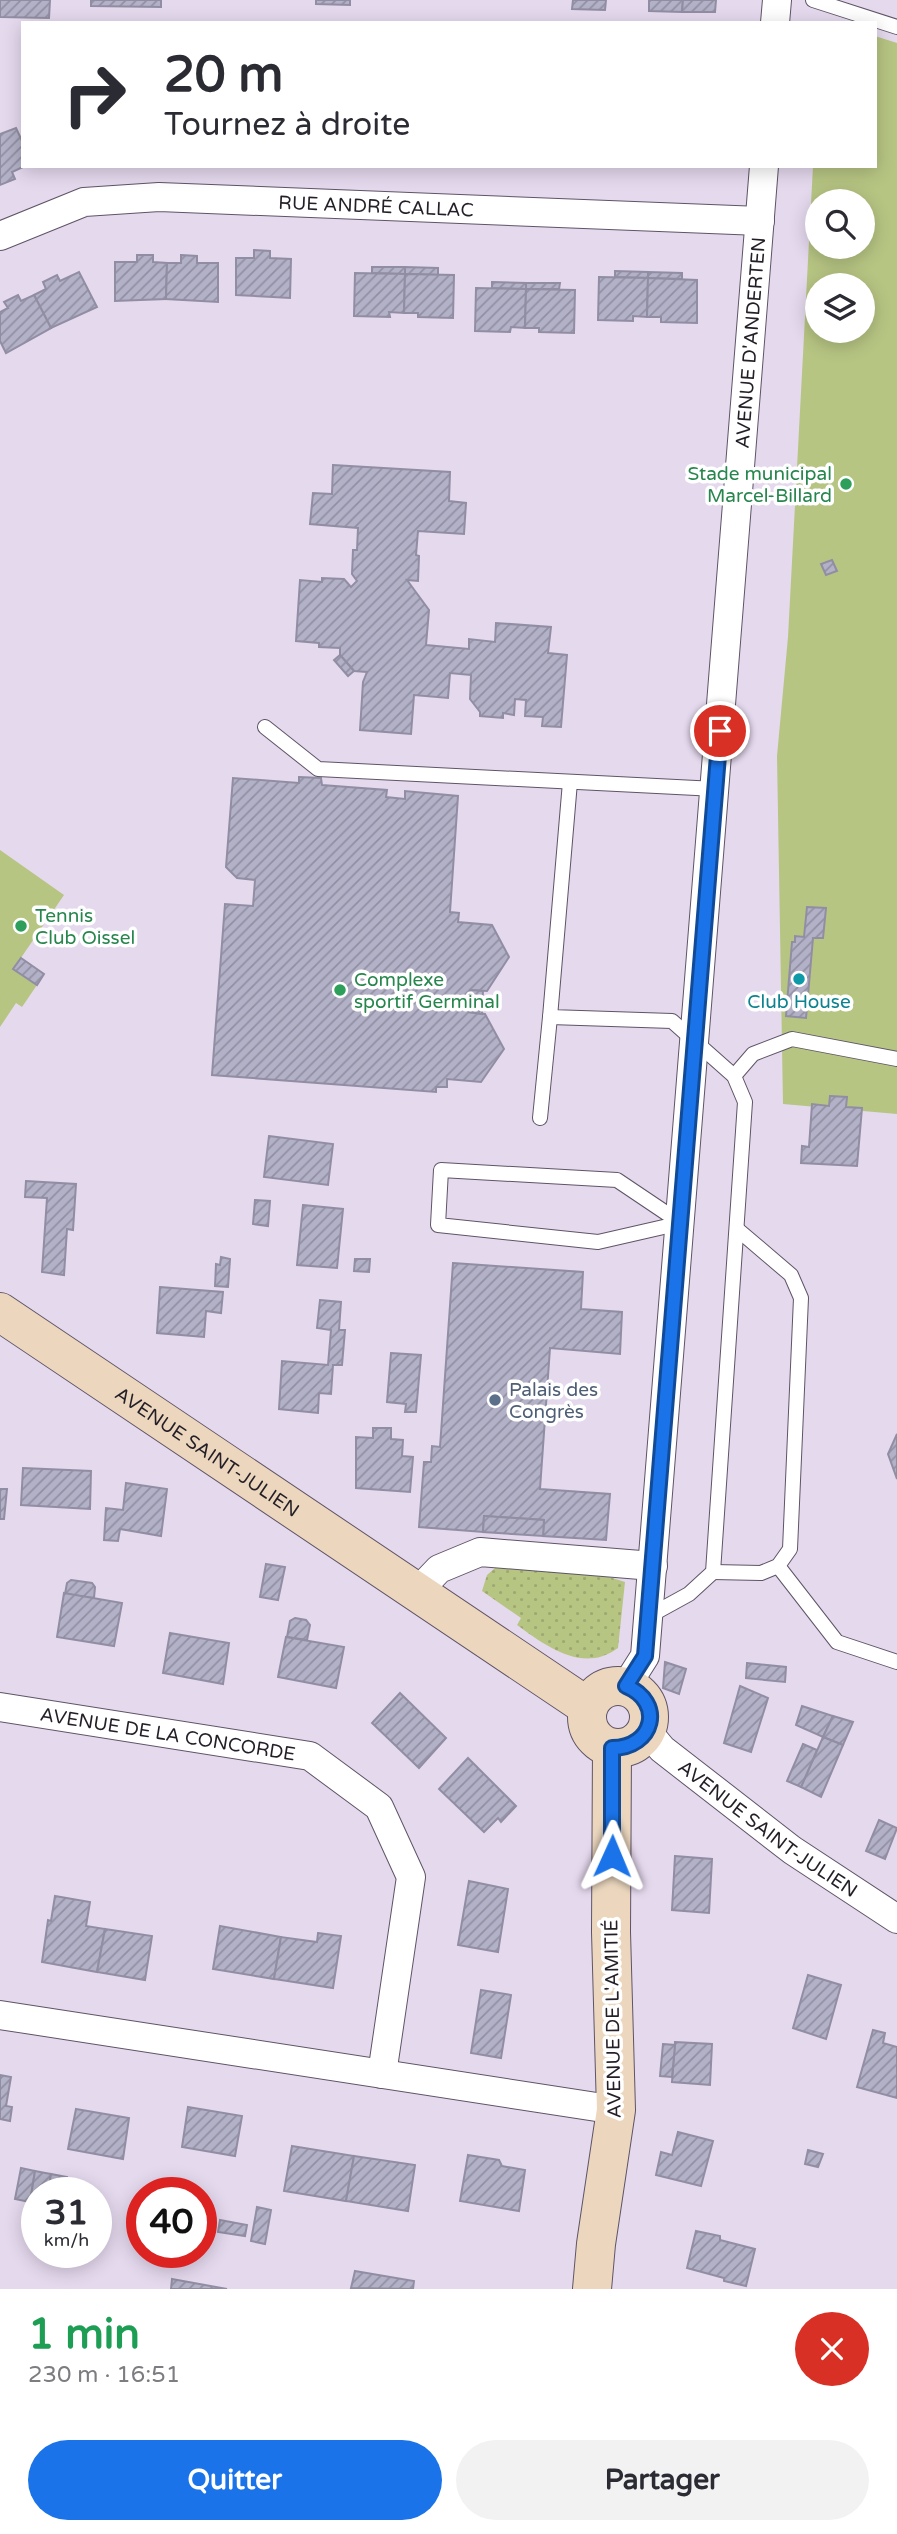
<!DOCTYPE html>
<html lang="fr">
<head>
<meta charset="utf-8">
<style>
	:root { --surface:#fff; --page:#f2f2f3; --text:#2b2b33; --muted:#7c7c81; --accent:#1a73e8 }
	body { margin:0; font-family:"Varela Round",sans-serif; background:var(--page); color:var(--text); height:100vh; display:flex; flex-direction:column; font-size:26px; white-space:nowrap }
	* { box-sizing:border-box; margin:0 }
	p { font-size:23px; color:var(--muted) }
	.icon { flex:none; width:38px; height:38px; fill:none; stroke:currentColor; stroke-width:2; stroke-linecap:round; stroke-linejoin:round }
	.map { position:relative; height:2289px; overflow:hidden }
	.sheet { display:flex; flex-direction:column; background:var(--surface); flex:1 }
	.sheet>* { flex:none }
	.top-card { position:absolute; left:21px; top:21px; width:856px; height:147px; border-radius:0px; box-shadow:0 4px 18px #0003; background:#fff; color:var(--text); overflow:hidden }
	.tools { position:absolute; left:805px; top:189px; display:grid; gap:14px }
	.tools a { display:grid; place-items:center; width:70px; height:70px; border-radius:50%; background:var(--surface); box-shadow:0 4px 18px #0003; font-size:35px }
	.speed { position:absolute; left:21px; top:2177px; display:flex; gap:14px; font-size:35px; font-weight:700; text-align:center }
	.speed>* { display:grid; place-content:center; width:91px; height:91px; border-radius:50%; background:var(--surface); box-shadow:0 4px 18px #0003; line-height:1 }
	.speed small { font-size:18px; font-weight:400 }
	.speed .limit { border:10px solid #d22; background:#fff; color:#111 }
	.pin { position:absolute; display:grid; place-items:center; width:60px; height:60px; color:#fff; margin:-30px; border:4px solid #fff; border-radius:50%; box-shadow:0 2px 7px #0007 }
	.me { position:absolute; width:77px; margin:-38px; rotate:1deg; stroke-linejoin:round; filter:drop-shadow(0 0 5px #0008) }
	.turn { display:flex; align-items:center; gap:24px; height:147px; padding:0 28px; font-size:32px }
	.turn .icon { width:91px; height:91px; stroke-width:2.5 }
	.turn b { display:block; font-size:49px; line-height:60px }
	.round { display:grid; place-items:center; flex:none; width:74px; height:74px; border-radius:37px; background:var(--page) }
	.head { display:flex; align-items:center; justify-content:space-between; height:119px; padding:0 28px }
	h1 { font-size:42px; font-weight:700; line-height:52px; color:#1e9e55 }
	.action { display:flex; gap:14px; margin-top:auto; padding:14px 28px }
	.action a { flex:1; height:80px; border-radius:42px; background:var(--accent); color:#fff; font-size:28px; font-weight:700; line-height:80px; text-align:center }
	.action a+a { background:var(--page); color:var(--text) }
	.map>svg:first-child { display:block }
	.grass { fill:url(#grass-dots) }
	.pitch { fill:#b7c583; fill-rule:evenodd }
	.building { fill:url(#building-hatch); stroke:#918ea3; stroke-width:2 }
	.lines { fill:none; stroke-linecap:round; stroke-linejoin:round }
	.lane-casing { stroke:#5f5466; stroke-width:16 }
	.street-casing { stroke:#5f5466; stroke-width:30 }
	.secondary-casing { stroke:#5f5466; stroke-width:40 }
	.lane { stroke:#fff; stroke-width:14 }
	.street { stroke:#fff; stroke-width:28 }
	.secondary { stroke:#ecd7be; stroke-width:38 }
	.route-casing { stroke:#114b97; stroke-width:18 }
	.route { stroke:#1a73e8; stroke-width:12 }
	.leisure-dot { fill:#2e9e5b; stroke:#fff; stroke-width:2.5 }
	.culture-dot { fill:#0f9aa8; stroke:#fff; stroke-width:2.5 }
	.service-dot { fill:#5c6f8a; stroke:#fff; stroke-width:2.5 }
	.labels { text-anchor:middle; stroke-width:7; stroke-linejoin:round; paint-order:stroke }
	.street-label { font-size:19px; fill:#241f27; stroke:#fff }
	.leisure-label { font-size:19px; fill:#27864d; stroke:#fff; text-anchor:start }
	.culture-label { font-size:19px; fill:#0d838f; stroke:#fff }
	.service-label { font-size:19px; fill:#4e5e75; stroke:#fff; text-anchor:start }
</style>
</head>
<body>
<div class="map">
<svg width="897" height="2289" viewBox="0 0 897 2289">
	<defs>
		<pattern id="grass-dots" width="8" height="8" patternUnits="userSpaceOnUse" patternTransform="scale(1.75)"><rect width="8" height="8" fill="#b7c583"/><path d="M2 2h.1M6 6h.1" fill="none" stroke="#9da971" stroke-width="1.8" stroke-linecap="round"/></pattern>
		<pattern id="building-hatch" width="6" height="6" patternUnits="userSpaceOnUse" patternTransform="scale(1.75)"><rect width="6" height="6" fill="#b3b1c7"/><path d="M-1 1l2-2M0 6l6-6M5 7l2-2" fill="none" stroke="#918fa2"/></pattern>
	</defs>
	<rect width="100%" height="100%" fill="#e5d9ee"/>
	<path class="grass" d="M495 1568 603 1575 625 1582 618 1648C583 1674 546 1646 517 1625L521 1618 482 1591 487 1575Z"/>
	<g class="pitch">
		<path d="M875 36 897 43V1114L783 1104 777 756 788 637 813 166H875ZM817 201H863V247H817ZM817 285H863V331H817Z"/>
		<polygon points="0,850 64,895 14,968 37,985 22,1007 16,1003 0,1027"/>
	</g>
	<g class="building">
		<polygon points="0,0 50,0 49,18 0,17"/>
		<polygon points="91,0 161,0 161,7 91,6"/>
		<polygon points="316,0 350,0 350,5 316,4"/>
		<polygon points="573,0 606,0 605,10 572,9"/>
		<polygon points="649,0 683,0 682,12 649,11"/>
		<polygon points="683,0 716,0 715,12 682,12"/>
		<polygon points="16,128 23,143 23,166 25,166 12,172 15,179 0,185 0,134"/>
		<polygon points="254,250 270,251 270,258 291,259 290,298 236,295 236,258 254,258"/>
		<polygon points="137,255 153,255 153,262 167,263 166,299 115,301 115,262 137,262"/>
		<polygon points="181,255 197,256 197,263 218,263 218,302 166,299 167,263 181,263"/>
		<polygon points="372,267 405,267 405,274 372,273"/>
		<polygon points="405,267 438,268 438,275 405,274"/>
		<polygon points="615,271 648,272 648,278 615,277"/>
		<polygon points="79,272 97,307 51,328 34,295 46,289 43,282 57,275 60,281"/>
		<polygon points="648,272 682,273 682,279 648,278"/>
		<polygon points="355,273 405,274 404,313 389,312 390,317 354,316"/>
		<polygon points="405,274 454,275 453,318 418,317 418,313 404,313"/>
		<polygon points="599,277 648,278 647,317 633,316 633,321 598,320"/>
		<polygon points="648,278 697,280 697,323 661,322 661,317 647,317"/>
		<polygon points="492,282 526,283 526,289 492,288"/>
		<polygon points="526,283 560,283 559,289 526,289"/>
		<polygon points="476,288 526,289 525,328 511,327 510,332 475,331"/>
		<polygon points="526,289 575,290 574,333 539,332 539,328 525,328"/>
		<polygon points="18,295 21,301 34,295 51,328 6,353 0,341 0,312 8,308 4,302"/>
		<polygon points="333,465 450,472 449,501 466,503 464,534 418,531 416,555 419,556 418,581 407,580 429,610 426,645 469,649 469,639 495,642 496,623 551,627 548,653 567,655 561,727 542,726 543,717 525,716 526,700 515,699 514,715 503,713 503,718 480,716 480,712 470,699 471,675 450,673 448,698 414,695 411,734 360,730 363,682 367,672 354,671 340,655 340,648 319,647 319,643 296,641 300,580 322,582 322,578 344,579 351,587 357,581 352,574 353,550 357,550 358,528 310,524 313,493 332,494"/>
		<polygon points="832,560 837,571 826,575 821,564"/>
		<polygon points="340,655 354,671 348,676 334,660"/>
		<polygon points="299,777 321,778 322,785 387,790 386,797 405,799 405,791 458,796 450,912 459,913 458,922 492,925 509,957 487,991 470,990 469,1000 476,1000 480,1005 476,1008 468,1007 469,1012 485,1014 504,1049 481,1082 447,1079 447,1087 436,1087 436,1092 212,1075 225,904 253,906 255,880 237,878 226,867 233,778 299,783"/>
		<polygon points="807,907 826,908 823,938 813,938 806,1018 786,1016 792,942 795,942 795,936 804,937"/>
		<polygon points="21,958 44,974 37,985 13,969"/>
		<polygon points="470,990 483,991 482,1014 469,1012 468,1007 476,1008 480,1005 476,1000 469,1000"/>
		<polygon points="830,1096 847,1097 846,1107 862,1108 857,1166 801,1163 802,1146 809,1147 812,1104 829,1106"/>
		<polygon points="269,1136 333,1144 328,1185 264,1177"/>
		<polygon points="26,1181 76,1184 73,1230 67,1229 64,1275 42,1272 47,1198 25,1197"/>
		<polygon points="255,1200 270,1201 268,1226 253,1224"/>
		<polygon points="303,1205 343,1209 337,1268 297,1265"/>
		<polygon points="221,1257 230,1259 228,1287 215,1286 216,1264 220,1265"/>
		<polygon points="355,1259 370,1259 369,1272 354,1271"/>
		<polygon points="453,1263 583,1272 581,1309 622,1312 620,1354 550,1348 540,1489 610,1494 606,1540 543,1536 544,1520 484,1516 483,1532 419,1527 424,1462 431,1462 432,1446 440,1447"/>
		<polygon points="160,1287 223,1292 221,1313 206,1311 204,1337 157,1333"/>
		<polygon points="320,1300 341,1302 339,1330 345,1330 342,1365 333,1365 331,1394 319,1393 318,1413 279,1409 282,1361 328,1365 331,1330 317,1328"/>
		<polygon points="391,1353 421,1355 416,1412 405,1412 406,1404 387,1402"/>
		<polygon points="373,1428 391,1428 391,1439 403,1440 402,1456 413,1457 410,1492 356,1488 356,1437 373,1438"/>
		<polygon points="897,1434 897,1479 888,1454"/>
		<polygon points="23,1468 91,1471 90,1509 21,1505"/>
		<polygon points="126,1483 167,1489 161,1536 120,1529 118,1541 104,1540 106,1508 123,1510"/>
		<polygon points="0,1489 7,1489 4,1519 0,1519"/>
		<polygon points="484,1516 544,1520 543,1536 483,1532"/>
		<polygon points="266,1564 285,1567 278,1600 260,1597"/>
		<polygon points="71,1580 92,1583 95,1587 94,1598 65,1594 67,1583"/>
		<polygon points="64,1593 122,1603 114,1646 57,1637"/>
		<polygon points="295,1618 306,1620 310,1625 307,1640 287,1637 290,1621"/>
		<polygon points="170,1633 229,1643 223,1684 163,1673"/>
		<polygon points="286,1637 344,1647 336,1688 278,1677"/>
		<polygon points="665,1662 686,1669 679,1694 663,1688"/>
		<polygon points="747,1663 786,1667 785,1682 746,1678"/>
		<polygon points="740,1686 768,1698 751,1752 724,1743"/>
		<polygon points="400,1693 446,1738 419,1768 372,1723"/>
		<polygon points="802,1706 833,1716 823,1737 796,1725"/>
		<polygon points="833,1716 853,1722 843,1745 823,1737"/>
		<polygon points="823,1737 843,1745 821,1797 801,1787"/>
		<polygon points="803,1744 817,1750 801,1787 787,1781"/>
		<polygon points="468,1758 516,1806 501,1822 498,1818 484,1832 439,1789"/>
		<polygon points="879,1820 897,1828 885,1859 866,1851"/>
		<polygon points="675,1856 712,1859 709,1913 672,1910"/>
		<polygon points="469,1881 508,1889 498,1952 458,1945"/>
		<polygon points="55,1896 90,1902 86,1926 105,1929 97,1972 42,1962 48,1920 51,1921"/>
		<polygon points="220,1926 281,1937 274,1979 213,1969"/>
		<polygon points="105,1929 152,1936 145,1980 97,1972"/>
		<polygon points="318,1933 341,1936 333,1988 274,1979 281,1937 317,1942"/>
		<polygon points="808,1975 841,1985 826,2039 793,2028"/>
		<polygon points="481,1990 511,1995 501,2058 471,2053"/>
		<polygon points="873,2030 885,2033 883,2043 897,2047 897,2098 857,2087"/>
		<polygon points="675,2042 712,2044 710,2085 672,2082"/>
		<polygon points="663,2044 675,2045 672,2077 660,2076"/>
		<polygon points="0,2075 11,2077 6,2106 12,2107 10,2121 0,2119"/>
		<polygon points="188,2107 242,2116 235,2156 182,2147"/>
		<polygon points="76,2109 129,2118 123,2159 68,2149"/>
		<polygon points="678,2132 713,2141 701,2186 656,2175 661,2152 672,2155"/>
		<polygon points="292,2146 354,2156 346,2201 284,2191"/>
		<polygon points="808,2150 823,2154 818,2167 805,2164"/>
		<polygon points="468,2155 499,2160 502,2166 525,2170 519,2211 460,2201"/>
		<polygon points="354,2156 415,2165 408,2211 346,2201"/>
		<polygon points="21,2168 35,2171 30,2202 15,2199"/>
		<polygon points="35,2171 51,2174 48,2193 37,2193 37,2203 30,2202"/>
		<polygon points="51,2174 67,2177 64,2193 48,2193"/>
		<polygon points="257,2207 271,2210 265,2244 251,2241"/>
		<polygon points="220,2220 247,2225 245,2236 218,2232"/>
		<polygon points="696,2231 720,2236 720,2240 755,2249 746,2286 724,2281 724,2278 687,2268"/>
		<polygon points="355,2271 414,2281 413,2289 351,2288"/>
		<polygon points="172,2279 227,2289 171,2289"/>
	</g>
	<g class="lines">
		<defs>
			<g id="lane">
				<polyline points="813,0 897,27"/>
				<polyline points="265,727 318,769 716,789"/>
				<polyline points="570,782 550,1017 672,1021 734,1076 745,1102 713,1572 689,1594 649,1616"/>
				<polyline points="734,1076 753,1054 792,1039 897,1059"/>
				<polyline points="540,1118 550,1017"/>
				<polygon points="441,1170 617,1180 681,1223 598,1242 438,1225"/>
				<polyline points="778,1566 837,1642 897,1662"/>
				<polyline points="713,1572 761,1573 778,1566 790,1549 801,1298 791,1275 737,1229"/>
			</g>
			<g id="street">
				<polyline points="775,23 777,0"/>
				<path id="s1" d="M0 236 84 202 159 197 760 221"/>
				<polyline points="417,1592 439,1569 480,1552 653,1566"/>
				<path id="s2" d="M626 1686 645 1656 764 166"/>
				<path id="s3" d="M0 1707 310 1756 379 1807 411 1877 382 2074"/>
				<path id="s4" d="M647 1731 662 1749 792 1850 897 1919"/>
				<polyline points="0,2015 616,2110"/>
			</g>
			<g id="secondary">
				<path id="s5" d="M0 1312 588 1707"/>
				<circle cx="618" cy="1717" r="31"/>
				<polyline points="592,2289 596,2244 616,2110 611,1932 612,1748"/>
			</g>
		</defs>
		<use href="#lane" class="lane-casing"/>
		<use href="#street" class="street-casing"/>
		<use href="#secondary" class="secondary-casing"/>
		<use href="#lane" class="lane"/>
		<use href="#street" class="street"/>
		<use href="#secondary" class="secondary"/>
	</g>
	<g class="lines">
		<defs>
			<path id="route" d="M612 1856V1748C654 1748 665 1702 626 1686L645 1656 720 731"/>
		</defs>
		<use href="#route" class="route-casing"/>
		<use href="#route" class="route"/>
	</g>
	<g class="leisure-dot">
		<circle cx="846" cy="484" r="7"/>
		<circle cx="21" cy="926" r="7"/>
		<circle cx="340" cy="990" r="7"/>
	</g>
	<circle class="culture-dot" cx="799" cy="979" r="7"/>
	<circle class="service-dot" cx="495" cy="1400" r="7"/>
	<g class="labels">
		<g class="street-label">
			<text dy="7" stroke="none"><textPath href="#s1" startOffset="383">RUE ANDRÉ CALLAC</textPath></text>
			<text dy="7" stroke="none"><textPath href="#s2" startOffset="1353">AVENUE D'ANDERTEN</textPath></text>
			<text dy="7" stroke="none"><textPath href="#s5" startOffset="250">AVENUE SAINT-JULIEN</textPath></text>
			<text dy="7" stroke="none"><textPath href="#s3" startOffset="170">AVENUE DE LA CONCORDE</textPath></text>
			<text dy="7" stroke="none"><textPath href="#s4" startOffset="156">AVENUE SAINT-JULIEN</textPath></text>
			<text transform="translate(612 2019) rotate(-91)" y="7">AVENUE DE L'AMITIÉ</text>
		</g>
		<g class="leisure-label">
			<text x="832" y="480" text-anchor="end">Stade municipal<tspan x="832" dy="22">Marcel-Billard</tspan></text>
			<text x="35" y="922">Tennis<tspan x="35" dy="22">Club Oissel</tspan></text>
			<text x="354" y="986">Complexe<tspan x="354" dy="22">sportif Germinal</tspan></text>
		</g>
		<g class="culture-label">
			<text x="799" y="1008">Club House</text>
		</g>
		<g class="service-label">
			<text x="509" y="1396">Palais des<tspan x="509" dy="22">Congrès</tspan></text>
		</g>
	</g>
</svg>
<div class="tools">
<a><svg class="icon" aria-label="search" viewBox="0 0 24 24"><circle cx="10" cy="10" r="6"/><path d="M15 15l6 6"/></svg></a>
<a><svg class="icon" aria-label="layers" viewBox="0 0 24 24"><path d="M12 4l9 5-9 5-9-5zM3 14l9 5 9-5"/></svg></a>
</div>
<div class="speed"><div>31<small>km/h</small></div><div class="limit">40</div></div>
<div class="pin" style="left:720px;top:731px;background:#d93025"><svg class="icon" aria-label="arrive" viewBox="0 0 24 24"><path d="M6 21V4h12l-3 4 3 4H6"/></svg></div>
<svg class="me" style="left:612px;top:1856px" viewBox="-20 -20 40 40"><path d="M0-17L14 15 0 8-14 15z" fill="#1a73e8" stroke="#fff" stroke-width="4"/></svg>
<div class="top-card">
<div class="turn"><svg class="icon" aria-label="right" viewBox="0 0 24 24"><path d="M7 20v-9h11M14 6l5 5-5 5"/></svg><div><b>20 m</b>Tournez à droite</div></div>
</div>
</div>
<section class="sheet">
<div class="head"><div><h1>1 min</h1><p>230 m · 16:51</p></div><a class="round" style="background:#d93025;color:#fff"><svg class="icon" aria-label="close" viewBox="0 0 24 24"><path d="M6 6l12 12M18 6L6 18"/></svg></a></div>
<div class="action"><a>Quitter</a><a>Partager</a></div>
</section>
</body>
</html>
